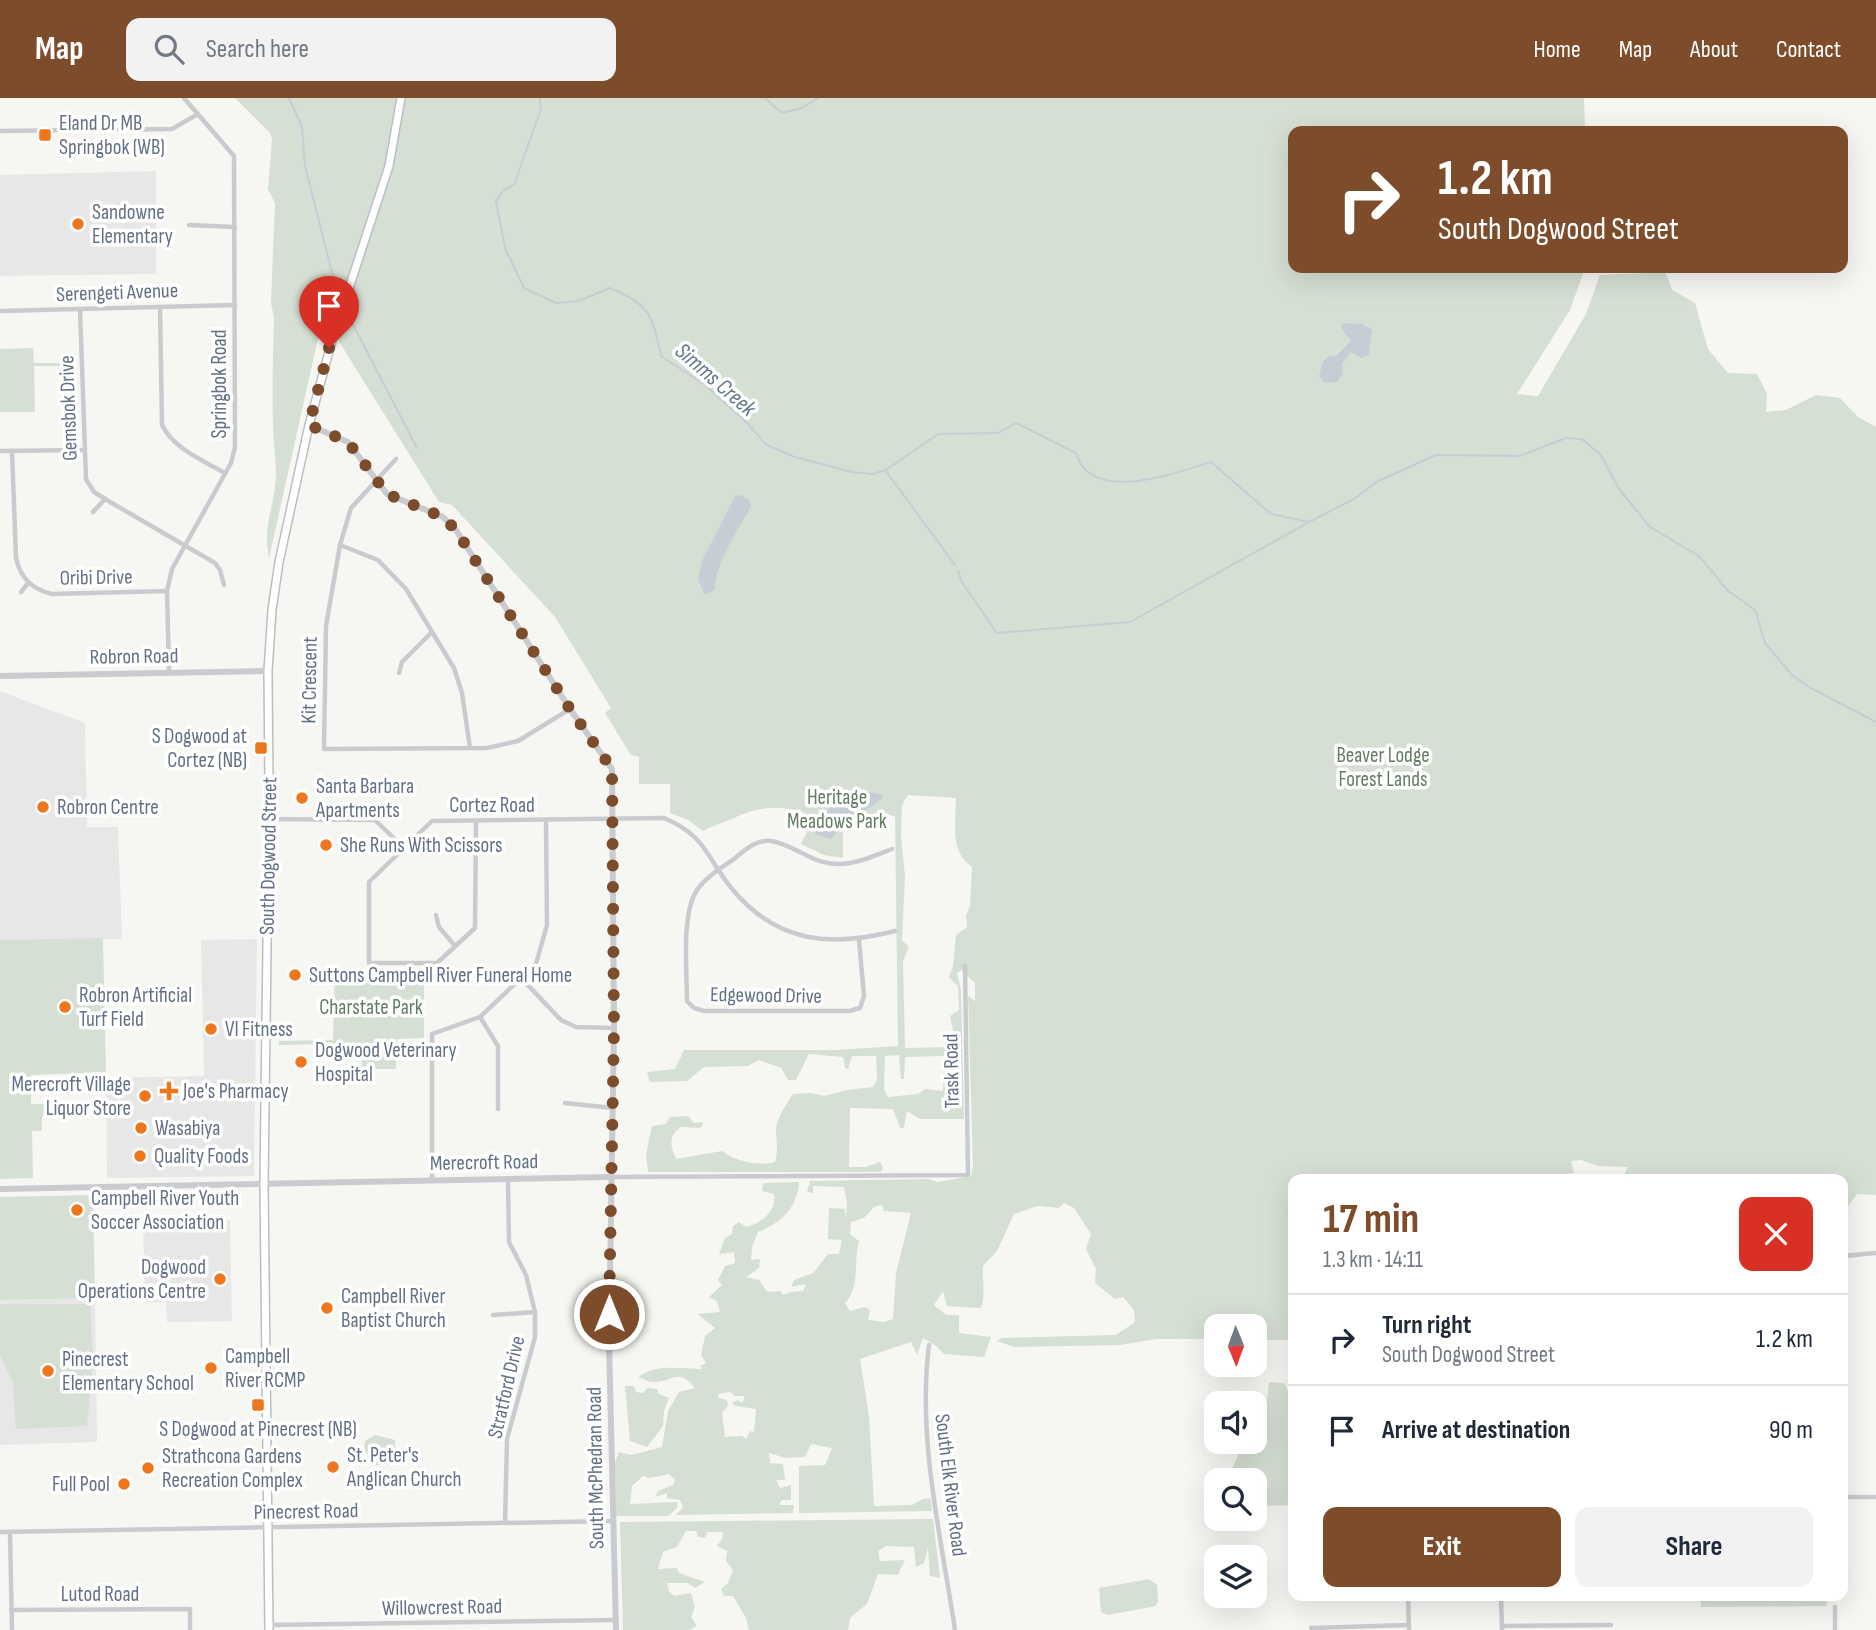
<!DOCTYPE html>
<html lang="en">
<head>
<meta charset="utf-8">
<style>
	:root { --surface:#fff; --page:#f2f2f3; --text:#1f2937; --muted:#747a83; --line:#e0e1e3; --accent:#7c4c2b }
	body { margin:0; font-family:"Sofia Sans Condensed",sans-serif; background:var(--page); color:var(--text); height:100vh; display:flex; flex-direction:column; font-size:26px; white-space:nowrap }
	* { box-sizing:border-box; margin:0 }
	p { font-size:23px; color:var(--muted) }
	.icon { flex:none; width:38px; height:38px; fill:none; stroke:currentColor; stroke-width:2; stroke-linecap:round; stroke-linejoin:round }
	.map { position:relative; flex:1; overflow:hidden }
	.sheet { position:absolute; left:1288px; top:1076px; width:560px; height:427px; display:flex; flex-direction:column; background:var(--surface); border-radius:14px; box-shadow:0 7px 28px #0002 }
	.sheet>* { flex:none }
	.top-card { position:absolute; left:1288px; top:28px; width:560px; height:147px; border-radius:14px; box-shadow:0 7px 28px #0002; background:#7c4c2b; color:#fff; overflow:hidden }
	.needle { width:46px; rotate:179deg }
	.fabs { position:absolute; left:1204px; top:1216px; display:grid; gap:14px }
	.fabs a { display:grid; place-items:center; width:63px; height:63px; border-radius:14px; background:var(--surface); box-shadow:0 7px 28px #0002; font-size:35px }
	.pin { position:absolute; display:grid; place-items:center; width:60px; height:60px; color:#fff; margin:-72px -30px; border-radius:50% 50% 50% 0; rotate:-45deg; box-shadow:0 0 7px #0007 }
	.pin .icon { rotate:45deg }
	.me { position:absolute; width:77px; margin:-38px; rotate:0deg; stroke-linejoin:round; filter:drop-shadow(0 0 5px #0008) }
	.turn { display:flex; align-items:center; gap:24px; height:147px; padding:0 35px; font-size:32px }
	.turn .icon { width:91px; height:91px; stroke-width:2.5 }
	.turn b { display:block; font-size:49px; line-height:60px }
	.round { display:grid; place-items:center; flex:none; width:74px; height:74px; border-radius:14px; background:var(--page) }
	.head { display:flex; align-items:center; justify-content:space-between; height:119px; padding:0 35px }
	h1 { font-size:42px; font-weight:700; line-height:52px; color:var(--accent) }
	.cta { display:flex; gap:14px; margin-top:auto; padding:14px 35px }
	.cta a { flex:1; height:80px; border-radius:14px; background:var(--accent); color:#fff; font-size:28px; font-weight:700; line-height:80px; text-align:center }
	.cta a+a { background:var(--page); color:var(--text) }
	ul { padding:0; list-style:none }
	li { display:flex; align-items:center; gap:21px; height:91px; padding:0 35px; border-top:2px solid var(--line) }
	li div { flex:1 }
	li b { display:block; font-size:26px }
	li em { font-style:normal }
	header { display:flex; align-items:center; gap:42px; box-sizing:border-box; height:98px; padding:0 35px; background:var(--accent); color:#fff }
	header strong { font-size:33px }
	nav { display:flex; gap:38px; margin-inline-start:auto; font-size:24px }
	.search { width:490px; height:63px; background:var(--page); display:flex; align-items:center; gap:18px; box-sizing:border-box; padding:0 24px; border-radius:14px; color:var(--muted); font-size:26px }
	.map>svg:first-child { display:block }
	.built { fill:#e7e7e7 }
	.green { fill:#d6dfd4; fill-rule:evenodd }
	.water { fill:#c6cdd4 }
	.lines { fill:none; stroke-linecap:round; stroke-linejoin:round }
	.stream { stroke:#c6cdd4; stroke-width:2 }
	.secondary-casing { stroke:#bbbec3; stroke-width:10 }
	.minor { stroke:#c9cbcf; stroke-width:4.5 }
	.tertiary { stroke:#c9cbcf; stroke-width:6 }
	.secondary { stroke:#fff; stroke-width:7 }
	.route { stroke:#7c4c2b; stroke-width:12; stroke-dasharray:0 21.6 }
	.poi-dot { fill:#ee761c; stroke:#fff; stroke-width:2.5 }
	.labels { text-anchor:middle; stroke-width:7; stroke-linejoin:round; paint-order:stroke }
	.poi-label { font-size:21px; fill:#647086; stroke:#fff; text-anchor:start }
	.street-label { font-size:21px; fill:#647086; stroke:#fff }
	.park-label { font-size:21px; fill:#637d63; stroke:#fff }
	.water-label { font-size:23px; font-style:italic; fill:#64798a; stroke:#fff }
</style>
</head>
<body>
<header>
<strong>Map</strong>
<div class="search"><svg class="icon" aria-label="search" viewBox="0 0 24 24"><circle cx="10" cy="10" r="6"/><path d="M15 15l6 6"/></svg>Search here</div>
<nav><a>Home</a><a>Map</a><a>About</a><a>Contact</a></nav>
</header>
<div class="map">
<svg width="1876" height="1532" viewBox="0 0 1876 1532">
	<rect width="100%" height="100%" fill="#f6f7f3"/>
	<g class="built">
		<polygon points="156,73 156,176 0,178 0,77"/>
		<polygon points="0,593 85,625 87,729 118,729 122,841 0,842"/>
		<polygon points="257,841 254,1078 107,1080 106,980 204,978 201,842"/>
		<polygon points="230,1122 232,1223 167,1224 166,1204 145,1205 143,1124"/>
		<polygon points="95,1200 97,1344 0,1347 0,1202"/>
	</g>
	<g class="green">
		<path d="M235 0H1584L1585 33H1293V170H1585L1570 212 1517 296 1538 298 1586 216 1600 177 1645 175 1656 170H1664L1672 192 1695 205 1708 251 1728 275 1757 276 1767 296 1766 314 1786 312 1816 297 1840 300 1858 319 1876 329V1097L1857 1096 1843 1115V1082L1622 1081 1628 1069 1598 1068 1581 1062 1571 1063 1574 1075 1516 1081 1293 1082V1242H1255V1228H1216V1241H1156L1120 1247 1014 1249 997 1243 1001 1240 1116 1237 1135 1224 1134 1212 1123 1199 1115 1201 1095 1185 1096 1171 1086 1151 1091 1136 1074 1110 1064 1105 1059 1110 1038 1108 1014 1116 997 1153 983 1168C982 1182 986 1196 981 1210L947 1208 943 1193 934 1207 946 1217H959V1235L991 1239 984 1259 944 1256 936 1248 923 1240 917 1257 911 1244 860 1261 869 1318 874 1408 912 1407 923 1401 931 1400 932 1413 799 1415V1368L825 1367 832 1350 811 1346 805 1359 786 1360 769 1355 770 1365 783 1366 785 1382H776L780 1390 791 1387V1402H782L779 1407H794L793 1415 676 1417 683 1409 680 1402 667 1400V1395L655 1399 658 1393 673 1387 675 1382 669 1376 650 1380 643 1378 632 1388 630 1406 678 1404 677 1410 668 1418H616L615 1365 619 1354 631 1357 662 1349 668 1313 679 1294 695 1290C677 1269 674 1284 654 1284 645 1284 647 1280 638 1280 653 1265 682 1271 702 1271L700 1268 706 1265 701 1257 705 1238 715 1230 697 1216 720 1214 717 1203 709 1199 722 1187 718 1182 725 1168 735 1165 734 1154 719 1156 725 1140 732 1136 733 1128 739 1124 746 1129C761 1126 777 1113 774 1096L762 1093 763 1085 799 1084C798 1109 780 1126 758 1134L752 1149 751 1162 760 1161 759 1170 746 1179 759 1182 767 1194 780 1193 784 1197 790 1194 803 1193 806 1186 791 1189 794 1182 813 1175 828 1156H839L842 1142 828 1141 829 1110 845 1111 846 1122 847 1104 844 1089 813 1088V1095L807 1094 810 1083 928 1081 938 1084 971 1078 973 1068 968 898 975 903V885L961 872 957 875 961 892 964 1021H920L907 1013 904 1030H900L893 1011 850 1010 849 1069H865L880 1064 883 1069 881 1074H648L646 1056 652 1028 666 1026 670 1019 688 1018 694 1025 702 1024 703 1026 700 1030 681 1029C668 1038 670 1048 676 1061L722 1053C737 1064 758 1068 775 1064 778 1052 777 1046 776 1035 775 1022 786 1007 793 996L811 995 824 998 847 992 873 989 877 982 876 958H852L848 971 845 970 843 959 809 956 796 982H788L781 970 759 962 748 968 704 969 687 983 650 984 647 974 675 971 684 952H836L898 948 895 718 887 717 843 733V760L824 757 801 746 814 720C787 706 761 707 734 720 723 725 713 727 703 733L688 722 670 715V686H639V659L631 657 605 615 611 610 555 519 452 407 439 404 323 218 269 460C262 426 275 410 276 376 276 360 273 344 273 328 272 292 273 256 274 220L271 205 275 105 268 91 272 41 270 35ZM908 697 956 700C956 725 949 753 972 769L970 808 966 818 967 829 956 837 953 868 949 879 958 888 959 912 950 918 953 932 947 938 952 945 950 949 905 950 903 863 909 849 902 842 905 779 901 738 902 707ZM899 957 901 981H904L905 959 944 958 943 993 925 991 918 996 888 999 884 991 885 958ZM882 1107 884 1113 911 1115 896 1175 893 1221 884 1224 868 1222 870 1212 865 1209 850 1213 845 1205C861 1188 853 1163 859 1143L850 1136 851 1124 864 1120 874 1109ZM730 1294 735 1298H745L742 1305 738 1302 732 1304 735 1308 756 1311 754 1334 750 1333 746 1341 742 1338 725 1339 722 1315 728 1308 727 1302 719 1300 718 1296Z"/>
		<polygon points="33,250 34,265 73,265 73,268 34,268 35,314 0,314 0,251"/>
		<polygon points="103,840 106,974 31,977 31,1006 53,1006 53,1018 42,1018 42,1033 32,1033 33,1080 0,1081 0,842"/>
		<polygon points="335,873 424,874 424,940 397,941 396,971 362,971 362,945 279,947 279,943 333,942"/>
		<polygon points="93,1097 95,1200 0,1202 0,1099"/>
		<polygon points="0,1206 90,1206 93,1264 87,1328 16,1331 13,1285 0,1257"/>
		<polygon points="1269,1284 1284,1285 1292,1301 1293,1298 1293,1407 1264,1408 1264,1392 1255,1392 1255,1382 1227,1382 1244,1344 1255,1344 1255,1319 1267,1301"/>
		<polygon points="625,1288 634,1288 636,1294 643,1295 647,1290 657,1291 659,1296 669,1300 664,1313 663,1328 647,1349 630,1343"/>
		<polygon points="375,1337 395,1342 396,1356 392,1367 375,1367 371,1358 364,1354 365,1343"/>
		<polygon points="933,1421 940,1480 930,1478 928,1450 924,1465 916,1469 914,1449 886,1448 878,1453 880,1463 905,1462 898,1477 878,1476 867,1506 850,1520 848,1532 749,1532 746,1520 733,1498 724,1498 721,1491 728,1485 733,1472 726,1463 727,1453 717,1448 722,1441 723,1434 707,1434 705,1440 698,1439 696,1433 686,1433 677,1449 663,1454 658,1471 677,1470 679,1475 705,1484 695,1490 688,1485 667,1485 669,1493 674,1498 691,1495 695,1509 691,1519 697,1528 689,1532 623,1532 620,1424"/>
		<polygon points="1149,1481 1157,1487 1158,1502 1156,1508 1108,1517 1101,1514 1099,1490"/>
		<polygon points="1701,1498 1829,1498 1826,1508 1701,1509"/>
	</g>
	<g class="water">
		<polygon points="1343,225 1362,226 1372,232 1369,257 1362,260 1351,254 1342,265 1343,275 1337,284 1325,285 1319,278 1323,263 1329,258 1336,258 1351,243 1341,230"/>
		<path d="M741 397 750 403 751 409C738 431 715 466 715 491L705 497 698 481 702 463 735 398Z"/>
		<path d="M870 694 882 697 883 700 869 710 841 723 839 732 831 741 815 736C817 724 828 722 829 705L842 698Z"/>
	</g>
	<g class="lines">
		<g class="stream">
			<polyline points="289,0 302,29 305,68 336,190"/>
			<path d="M540 0 541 11 514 87 503 92 496 103 505 150 524 190 556 205 578 203 610 190C651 207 652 217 661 258L705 287 743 321 767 347 792 358 852 374 872 376 886 372 938 336 998 335 1016 325 1076 355C1091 407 1175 375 1211 364L1271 416 1309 424 1354 401 1378 383 1436 357 1520 358 1566 340 1582 341 1601 357 1619 391 1650 429 1699 458 1728 493 1755 512 1765 545 1792 577 1809 589 1876 624"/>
			<polyline points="765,0 782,15 802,10 818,0"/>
			<polyline points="348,217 417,350"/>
			<polyline points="886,373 955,467"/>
			<polyline points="958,473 961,483 997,535 1130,524 1309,424"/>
		</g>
		<defs>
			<polyline id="secondary" points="269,1532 264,1086 269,688 268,573 272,512 279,464 309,327 333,239 389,68 401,0"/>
		</defs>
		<use href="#secondary" class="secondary-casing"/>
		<g class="minor">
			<polyline points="0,33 172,31 198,16"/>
			<polyline points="189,127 235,129"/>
			<path d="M160 209 162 327C174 351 202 362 225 375"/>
			<polyline points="80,211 86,381 94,394 105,401 215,465 220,472 224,487"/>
			<polyline points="0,213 235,207"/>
			<polyline points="0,353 84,352"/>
			<path d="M12 353 16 460C21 481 32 491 52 496L167 493"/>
			<polyline points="396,361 351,410 340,447 326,528 324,651 487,650 518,643 570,611"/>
			<polyline points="93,414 105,401"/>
			<polyline points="340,447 378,462 406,491 454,570 462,595 470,650"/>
			<polyline points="21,494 28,485"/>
			<polyline points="169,575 167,493 172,471 231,365 235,349 234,58 184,0"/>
			<polyline points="399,575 402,564 432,534"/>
			<path d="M269 721 375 722 404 750 432 723 664 720C707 738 706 760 733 792 778 846 832 849 895 833"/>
			<polyline points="404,750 369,784 369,865 437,865 475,830 476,723"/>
			<polyline points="436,817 439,829 455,848"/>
			<path d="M859 842 864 898 860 910 849 913H704L694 910 687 903C687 873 681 816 697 792 706 779 721 770 734 761 745 752 756 741 771 743 785 745 797 753 810 759 839 774 864 762 892 751"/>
			<polyline points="522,881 561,922 576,929 614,930"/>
			<polyline points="480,919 498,948 498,1011"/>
			<polyline points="565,1005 613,1010"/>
			<polyline points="611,1079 968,1077 965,868"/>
			<polyline points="432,1082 432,936 480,919 536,866 547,827 546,722"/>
			<polyline points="1843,1158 1876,1155"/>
			<polyline points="493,1217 535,1214"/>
			<path d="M929 1247C917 1341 941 1438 955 1532"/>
			<polyline points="1843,1399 1876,1399"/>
			<polyline points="505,1425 507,1341 535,1239 535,1214 526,1177 509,1144 508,1081"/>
			<polyline points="0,1434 613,1423"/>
			<polyline points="10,1434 12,1532"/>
			<polyline points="1408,1498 1409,1532"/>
			<polyline points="1501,1498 1502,1532"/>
			<polyline points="1835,1509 1835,1532"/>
			<polyline points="11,1512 190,1511 190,1532"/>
			<polyline points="269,1527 616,1522"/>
			<polyline points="1502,1528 1611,1527"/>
			<polyline points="1311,1530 1409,1527"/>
		</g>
		<g class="tertiary">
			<polyline points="309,327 348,344 387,396 443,419 456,432 570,611 612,671 614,930 609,1243 616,1532"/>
			<polyline points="0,578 268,573"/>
			<polyline points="0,1091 610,1079"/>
		</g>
		<use href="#secondary" class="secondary"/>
	</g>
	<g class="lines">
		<polyline class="route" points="329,250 309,327 348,344 387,396 443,419 456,432 570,611 612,671 614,930 609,1216"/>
	</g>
	<g class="poi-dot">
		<rect x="38" y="30" width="14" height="14" rx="3.5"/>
		<circle cx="78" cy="126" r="7"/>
		<rect x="254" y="643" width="14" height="14" rx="3.5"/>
		<circle cx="302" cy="700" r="7"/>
		<circle cx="43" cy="709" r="7"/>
		<circle cx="326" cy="747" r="7"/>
		<circle cx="295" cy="877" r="7"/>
		<circle cx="65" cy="909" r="7"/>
		<circle cx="211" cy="931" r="7"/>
		<circle cx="301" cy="964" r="7"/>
		<path d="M165.5 982.5h7v7h7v7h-7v7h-7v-7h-7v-7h7z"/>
		<circle cx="145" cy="998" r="7"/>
		<circle cx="141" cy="1030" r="7"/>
		<circle cx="140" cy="1058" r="7"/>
		<circle cx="77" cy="1112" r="7"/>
		<circle cx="220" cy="1181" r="7"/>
		<circle cx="327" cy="1210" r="7"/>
		<circle cx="211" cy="1270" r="7"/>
		<circle cx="48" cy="1273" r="7"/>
		<rect x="251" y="1300" width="14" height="14" rx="3.5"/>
		<circle cx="333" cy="1369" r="7"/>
		<circle cx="148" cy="1370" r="7"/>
		<circle cx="124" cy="1386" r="7"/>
	</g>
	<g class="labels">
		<g class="poi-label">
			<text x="59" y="32">Eland Dr MB<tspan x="59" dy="24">Springbok (WB)</tspan></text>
			<text x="92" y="121">Sandowne<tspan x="92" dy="24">Elementary</tspan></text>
			<text x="247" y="645" text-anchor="end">S Dogwood at<tspan x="247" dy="24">Cortez (NB)</tspan></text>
			<text x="316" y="695">Santa Barbara<tspan x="316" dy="24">Apartments</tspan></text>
			<text x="57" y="716">Robron Centre</text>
			<text x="340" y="754">She Runs With Scissors</text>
			<text x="309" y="884">Suttons Campbell River Funeral Home</text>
			<text x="79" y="904">Robron Artificial<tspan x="79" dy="24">Turf Field</tspan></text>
			<text x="225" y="938">VI Fitness</text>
			<text x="315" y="959">Dogwood Veterinary<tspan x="315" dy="24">Hospital</tspan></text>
			<text x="131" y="993" text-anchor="end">Merecroft Village<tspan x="131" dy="24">Liquor Store</tspan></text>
			<text x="183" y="1000">Joe's Pharmacy</text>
			<text x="155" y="1037">Wasabiya</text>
			<text x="154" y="1065">Quality Foods</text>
			<text x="91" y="1107">Campbell River Youth<tspan x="91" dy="24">Soccer Association</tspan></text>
			<text x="206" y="1176" text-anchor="end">Dogwood<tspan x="206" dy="24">Operations Centre</tspan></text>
			<text x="341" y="1205">Campbell River<tspan x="341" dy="24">Baptist Church</tspan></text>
			<text x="225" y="1265">Campbell<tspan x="225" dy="24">River RCMP</tspan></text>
			<text x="62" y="1268">Pinecrest<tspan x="62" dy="24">Elementary School</tspan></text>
			<text x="258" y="1338" text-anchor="middle">S Dogwood at Pinecrest (NB)</text>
			<text x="347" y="1364">St. Peter's<tspan x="347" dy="24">Anglican Church</tspan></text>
			<text x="162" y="1365">Strathcona Gardens<tspan x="162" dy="24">Recreation Complex</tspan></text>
			<text x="110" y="1393" text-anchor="end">Full Pool</text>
		</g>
		<g class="street-label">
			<text transform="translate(117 194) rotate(-2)" y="7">Serengeti Avenue</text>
			<text transform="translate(219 286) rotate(-90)" y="7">Springbok Road</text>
			<text transform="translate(68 310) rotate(-92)" y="7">Gemsbok Drive</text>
			<text transform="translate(96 479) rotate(-1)" y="7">Oribi Drive</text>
			<text transform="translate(134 558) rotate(-1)" y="7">Robron Road</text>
			<text transform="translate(309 582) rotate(-89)" y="7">Kit Crescent</text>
			<text x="492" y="714">Cortez Road</text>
			<text transform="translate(268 758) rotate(-89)" y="7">South Dogwood Street</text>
			<text transform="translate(766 897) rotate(1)" y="7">Edgewood Drive</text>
			<text transform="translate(951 973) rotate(-91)" y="7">Trask Road</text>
			<text transform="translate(484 1064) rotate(-1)" y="7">Merecroft Road</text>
			<text transform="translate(506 1289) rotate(-77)" y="7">Stratford Drive</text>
			<text transform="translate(595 1370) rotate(-91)" y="7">South McPhedran Road</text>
			<text transform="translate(951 1387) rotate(83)" y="7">South Elk River Road</text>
			<text transform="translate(306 1413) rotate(-1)" y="7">Pinecrest Road</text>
			<text x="100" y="1503">Lutod Road</text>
			<text transform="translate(442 1509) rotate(-1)" y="7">Willowcrest Road</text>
		</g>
		<g class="park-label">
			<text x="1383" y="664">Beaver Lodge<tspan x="1383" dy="24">Forest Lands</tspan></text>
			<text x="837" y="706">Heritage<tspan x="837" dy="24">Meadows Park</tspan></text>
			<text x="371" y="916">Charstate Park</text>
		</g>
		<g class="water-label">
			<text transform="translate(716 281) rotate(41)" y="8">Simms Creek</text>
		</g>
	</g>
</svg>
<div class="fabs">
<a><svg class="needle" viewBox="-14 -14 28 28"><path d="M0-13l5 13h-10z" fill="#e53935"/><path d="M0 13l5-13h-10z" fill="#747a83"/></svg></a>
<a><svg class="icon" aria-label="sound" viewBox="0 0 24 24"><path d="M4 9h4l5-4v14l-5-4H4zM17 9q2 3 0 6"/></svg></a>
<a><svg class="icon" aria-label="search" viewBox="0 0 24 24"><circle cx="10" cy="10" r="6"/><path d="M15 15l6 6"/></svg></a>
<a><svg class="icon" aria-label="layers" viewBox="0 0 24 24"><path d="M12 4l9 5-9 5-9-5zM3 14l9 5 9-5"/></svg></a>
</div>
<div class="pin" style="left:329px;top:250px;background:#d93025"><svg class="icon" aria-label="arrive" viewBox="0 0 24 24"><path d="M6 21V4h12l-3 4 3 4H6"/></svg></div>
<svg class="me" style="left:609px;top:1216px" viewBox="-20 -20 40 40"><circle r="17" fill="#7c4c2b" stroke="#fff" stroke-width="3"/><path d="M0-11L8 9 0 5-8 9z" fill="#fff"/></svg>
<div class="top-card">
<div class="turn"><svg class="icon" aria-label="right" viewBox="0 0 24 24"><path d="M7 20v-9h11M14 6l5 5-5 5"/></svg><div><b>1.2 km</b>South Dogwood Street</div></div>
</div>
<section class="sheet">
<div class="head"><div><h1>17 min</h1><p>1.3 km · 14:11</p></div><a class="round" style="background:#d93025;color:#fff"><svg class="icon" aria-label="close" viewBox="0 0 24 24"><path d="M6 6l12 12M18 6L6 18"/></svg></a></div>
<ul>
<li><svg class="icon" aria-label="right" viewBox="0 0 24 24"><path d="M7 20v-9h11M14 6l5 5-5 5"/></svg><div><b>Turn right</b><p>South Dogwood Street</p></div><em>1.2 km</em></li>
<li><svg class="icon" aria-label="arrive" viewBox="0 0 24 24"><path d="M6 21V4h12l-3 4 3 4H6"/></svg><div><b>Arrive at destination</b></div><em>90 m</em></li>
</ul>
<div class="cta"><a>Exit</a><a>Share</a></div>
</section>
</div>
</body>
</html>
